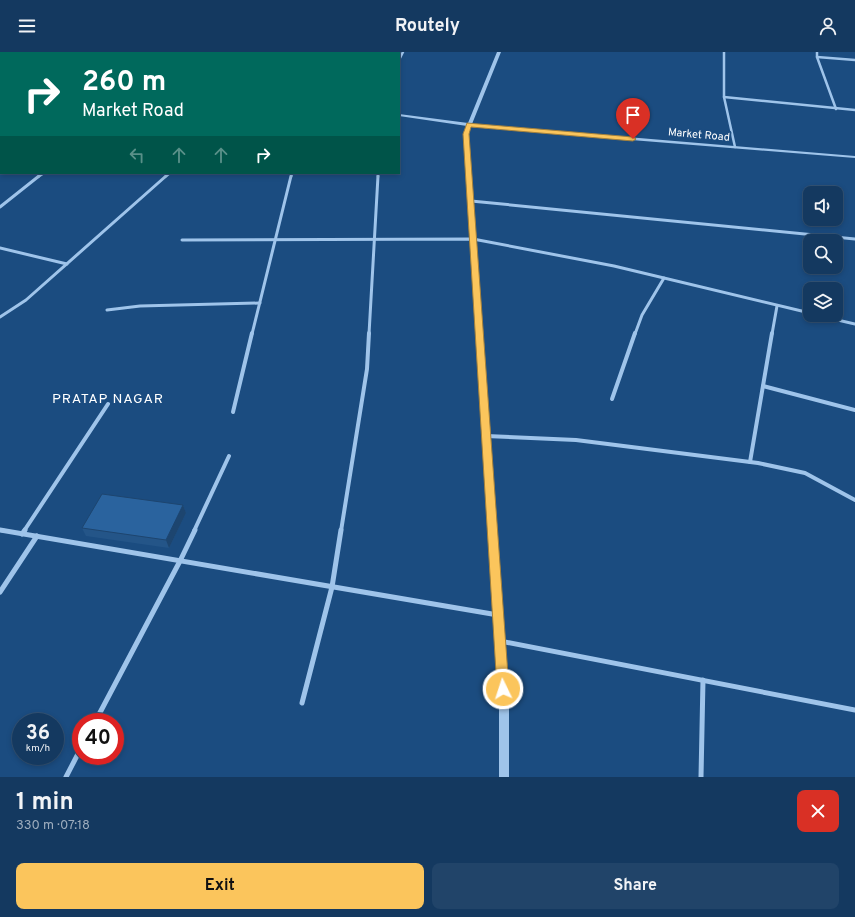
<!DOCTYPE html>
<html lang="en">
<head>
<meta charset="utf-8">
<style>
	:root { --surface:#143960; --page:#214469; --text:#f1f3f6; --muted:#9dacbd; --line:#335375; --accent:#fbc55c }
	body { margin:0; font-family:Overpass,sans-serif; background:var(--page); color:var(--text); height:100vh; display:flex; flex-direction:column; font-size:15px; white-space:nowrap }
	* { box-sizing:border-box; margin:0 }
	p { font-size:13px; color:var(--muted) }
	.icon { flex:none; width:22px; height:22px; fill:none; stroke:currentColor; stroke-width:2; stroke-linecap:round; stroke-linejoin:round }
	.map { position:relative; height:725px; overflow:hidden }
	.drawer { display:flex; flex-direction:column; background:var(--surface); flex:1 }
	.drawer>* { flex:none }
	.top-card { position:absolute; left:0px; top:0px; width:400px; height:122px; box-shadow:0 2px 6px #0003,0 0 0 1px var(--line); background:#00695c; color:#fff; overflow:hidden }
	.buttons { position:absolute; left:803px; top:134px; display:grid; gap:8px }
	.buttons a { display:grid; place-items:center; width:40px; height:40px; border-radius:8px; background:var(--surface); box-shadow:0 2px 6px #0003,0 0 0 1px var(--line); font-size:20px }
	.speed { position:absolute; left:12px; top:661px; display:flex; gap:8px; font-size:20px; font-weight:700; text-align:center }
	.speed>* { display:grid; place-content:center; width:52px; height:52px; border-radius:50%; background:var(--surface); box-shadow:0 2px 6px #0003,0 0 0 1px var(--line); line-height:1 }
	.speed small { font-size:10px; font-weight:400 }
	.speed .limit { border:6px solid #d22; background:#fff; color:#111 }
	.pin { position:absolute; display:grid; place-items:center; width:34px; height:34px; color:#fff; margin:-41px -17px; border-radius:50% 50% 50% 0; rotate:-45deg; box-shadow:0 0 4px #0007 }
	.pin .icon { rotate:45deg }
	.me { position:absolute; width:44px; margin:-22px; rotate:356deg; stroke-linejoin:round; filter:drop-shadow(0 0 3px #0008) }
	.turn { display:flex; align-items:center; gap:14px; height:84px; padding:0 16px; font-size:18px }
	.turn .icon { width:52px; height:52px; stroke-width:2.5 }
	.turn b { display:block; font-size:28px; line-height:34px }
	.lanes { display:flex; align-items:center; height:38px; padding:0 16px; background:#0003; justify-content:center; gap:20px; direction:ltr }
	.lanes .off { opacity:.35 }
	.round { display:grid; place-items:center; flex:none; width:42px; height:42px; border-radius:8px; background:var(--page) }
	.head { display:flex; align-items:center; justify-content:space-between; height:68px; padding:0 16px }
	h1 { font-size:24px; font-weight:700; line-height:30px }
	.action { display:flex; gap:8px; margin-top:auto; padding:8px 16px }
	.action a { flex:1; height:46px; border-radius:8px; background:var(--accent); color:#111; font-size:16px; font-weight:700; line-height:46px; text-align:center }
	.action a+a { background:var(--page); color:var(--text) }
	header { display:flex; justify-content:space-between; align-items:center; height:52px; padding:0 16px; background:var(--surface); font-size:18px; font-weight:700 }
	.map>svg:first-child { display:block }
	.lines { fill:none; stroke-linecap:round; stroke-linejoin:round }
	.minor-far3 { stroke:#9fc4ea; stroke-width:2.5 }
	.minor-far2 { stroke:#9fc4ea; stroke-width:3 }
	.minor-far1 { stroke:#9fc4ea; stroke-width:4 }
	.minor { stroke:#9fc4ea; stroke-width:5 }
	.tertiary { fill:#9fc4ea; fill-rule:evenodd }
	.wall { fill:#245588 }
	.shaded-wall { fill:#1d456f }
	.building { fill:#2a639e; stroke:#1d456f }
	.route { fill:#fbc55c; stroke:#a3803c }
	.labels { text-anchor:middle; stroke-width:4; stroke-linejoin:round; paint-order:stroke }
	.far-street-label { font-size:11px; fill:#fff; stroke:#1b4c80 }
	.neighbourhood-label { font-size:14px; letter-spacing:1px; fill:#fff; stroke:#1b4c80 }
</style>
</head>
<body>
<header><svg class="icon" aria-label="menu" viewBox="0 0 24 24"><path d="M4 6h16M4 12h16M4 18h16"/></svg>Routely<svg class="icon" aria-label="person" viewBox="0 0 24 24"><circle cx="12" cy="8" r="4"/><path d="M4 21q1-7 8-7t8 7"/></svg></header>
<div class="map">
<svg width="855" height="725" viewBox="0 0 855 725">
	<rect width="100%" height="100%" fill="#1b4c80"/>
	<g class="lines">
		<g class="minor-far3">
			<polyline points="724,0 724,45 735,95"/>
			<polyline points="817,0 817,5 836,57"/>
			<polyline points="817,5 855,8"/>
			<polyline points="399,8 403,0"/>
			<polyline points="724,45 855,58"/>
			<polyline points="38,125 44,121"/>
			<polyline points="165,125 170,121"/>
			<polyline points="291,125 292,121"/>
			<polyline points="378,125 378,121"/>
		</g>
		<g class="minor-far2">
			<polyline points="471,149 855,187"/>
			<polyline points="0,155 39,124"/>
			<polyline points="182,188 473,187 614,214 810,261"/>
			<polyline points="0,196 67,212"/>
			<polyline points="107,258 140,254 260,251"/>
			<polyline points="816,263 855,272"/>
			<polyline points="0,265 26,248 166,124"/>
			<polyline points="252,282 291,124"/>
			<polyline points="369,282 378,124"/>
			<polyline points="635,282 642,263 664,226"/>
			<polyline points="772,282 777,254"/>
		</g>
		<g class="minor-far1">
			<polyline points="763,334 855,358"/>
			<polyline points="612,347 635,281"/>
			<polyline points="233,360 252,281"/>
			<polyline points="486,384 576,388 758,411 805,421 855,448"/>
			<polyline points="750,410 772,281"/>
			<polyline points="0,478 5,479"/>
			<polyline points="24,479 108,352"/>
			<polyline points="194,479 229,404"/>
			<polyline points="341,479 367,317 369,281"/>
		</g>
		<g class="minor">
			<polyline points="0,478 498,563"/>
			<polyline points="22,482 25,478"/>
			<polyline points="0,540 37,484"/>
			<polyline points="500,589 855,658"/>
			<polyline points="302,651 332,535 341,478"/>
			<polyline points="95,670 180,509 195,478"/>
			<polyline points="66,725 81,696"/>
			<polyline points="701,725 703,628"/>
		</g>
		<g class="tertiary">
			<polygon points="10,0 18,0 19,1 11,1"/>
			<polygon points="497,0 501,0 472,72 855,104 855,106 471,75 468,82 509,653 509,725 499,725 499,653 464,82 467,74 399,64 399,62 468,71"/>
		</g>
	</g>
	<polygon class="wall" points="183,453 186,461 169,496 86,484 82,476"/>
	<polygon class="shaded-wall" points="183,453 186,461 169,496 166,488"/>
	<polygon class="building" points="102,442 183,453 166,488 82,476"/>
	<polygon class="route" points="467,71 633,85 636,87 633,89 471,75 469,82 509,637 508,641 503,642 499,641 497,637 463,82"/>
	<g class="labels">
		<g class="far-street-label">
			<text transform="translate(699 82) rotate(5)" y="4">Market Road</text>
		</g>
		<g class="neighbourhood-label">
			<text x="108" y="351">PRATAP NAGAR</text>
		</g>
	</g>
</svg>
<div class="buttons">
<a><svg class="icon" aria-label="sound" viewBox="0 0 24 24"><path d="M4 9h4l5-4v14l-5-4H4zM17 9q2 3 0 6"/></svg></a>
<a><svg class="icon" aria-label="search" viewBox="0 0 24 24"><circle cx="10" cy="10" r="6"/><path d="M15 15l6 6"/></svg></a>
<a><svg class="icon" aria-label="layers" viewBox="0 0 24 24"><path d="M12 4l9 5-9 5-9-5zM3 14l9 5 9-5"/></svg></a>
</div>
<div class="speed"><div>36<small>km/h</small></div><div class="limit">40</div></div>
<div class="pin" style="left:633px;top:87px;background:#d93025"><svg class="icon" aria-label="arrive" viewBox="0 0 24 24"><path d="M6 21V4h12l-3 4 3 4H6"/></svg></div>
<svg class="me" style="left:503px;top:637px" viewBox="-20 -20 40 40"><circle r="17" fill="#fbc55c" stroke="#fff" stroke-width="3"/><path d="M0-11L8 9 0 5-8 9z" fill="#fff"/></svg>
<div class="top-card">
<div class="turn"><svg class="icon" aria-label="right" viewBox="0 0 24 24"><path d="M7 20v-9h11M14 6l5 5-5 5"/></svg><div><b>260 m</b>Market Road</div></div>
<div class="lanes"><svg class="icon off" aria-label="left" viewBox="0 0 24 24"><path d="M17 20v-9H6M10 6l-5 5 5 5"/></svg><svg class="icon off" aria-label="ahead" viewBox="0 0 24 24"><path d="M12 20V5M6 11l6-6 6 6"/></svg><svg class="icon off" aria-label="ahead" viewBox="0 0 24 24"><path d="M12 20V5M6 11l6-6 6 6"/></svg><svg class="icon" aria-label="right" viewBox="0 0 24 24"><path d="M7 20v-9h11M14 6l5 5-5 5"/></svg></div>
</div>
</div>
<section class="drawer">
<div class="head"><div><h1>1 min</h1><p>330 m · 07:18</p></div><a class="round" style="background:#d93025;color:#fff"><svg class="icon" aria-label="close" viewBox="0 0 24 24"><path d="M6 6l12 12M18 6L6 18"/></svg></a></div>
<div class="action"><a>Exit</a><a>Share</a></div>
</section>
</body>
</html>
